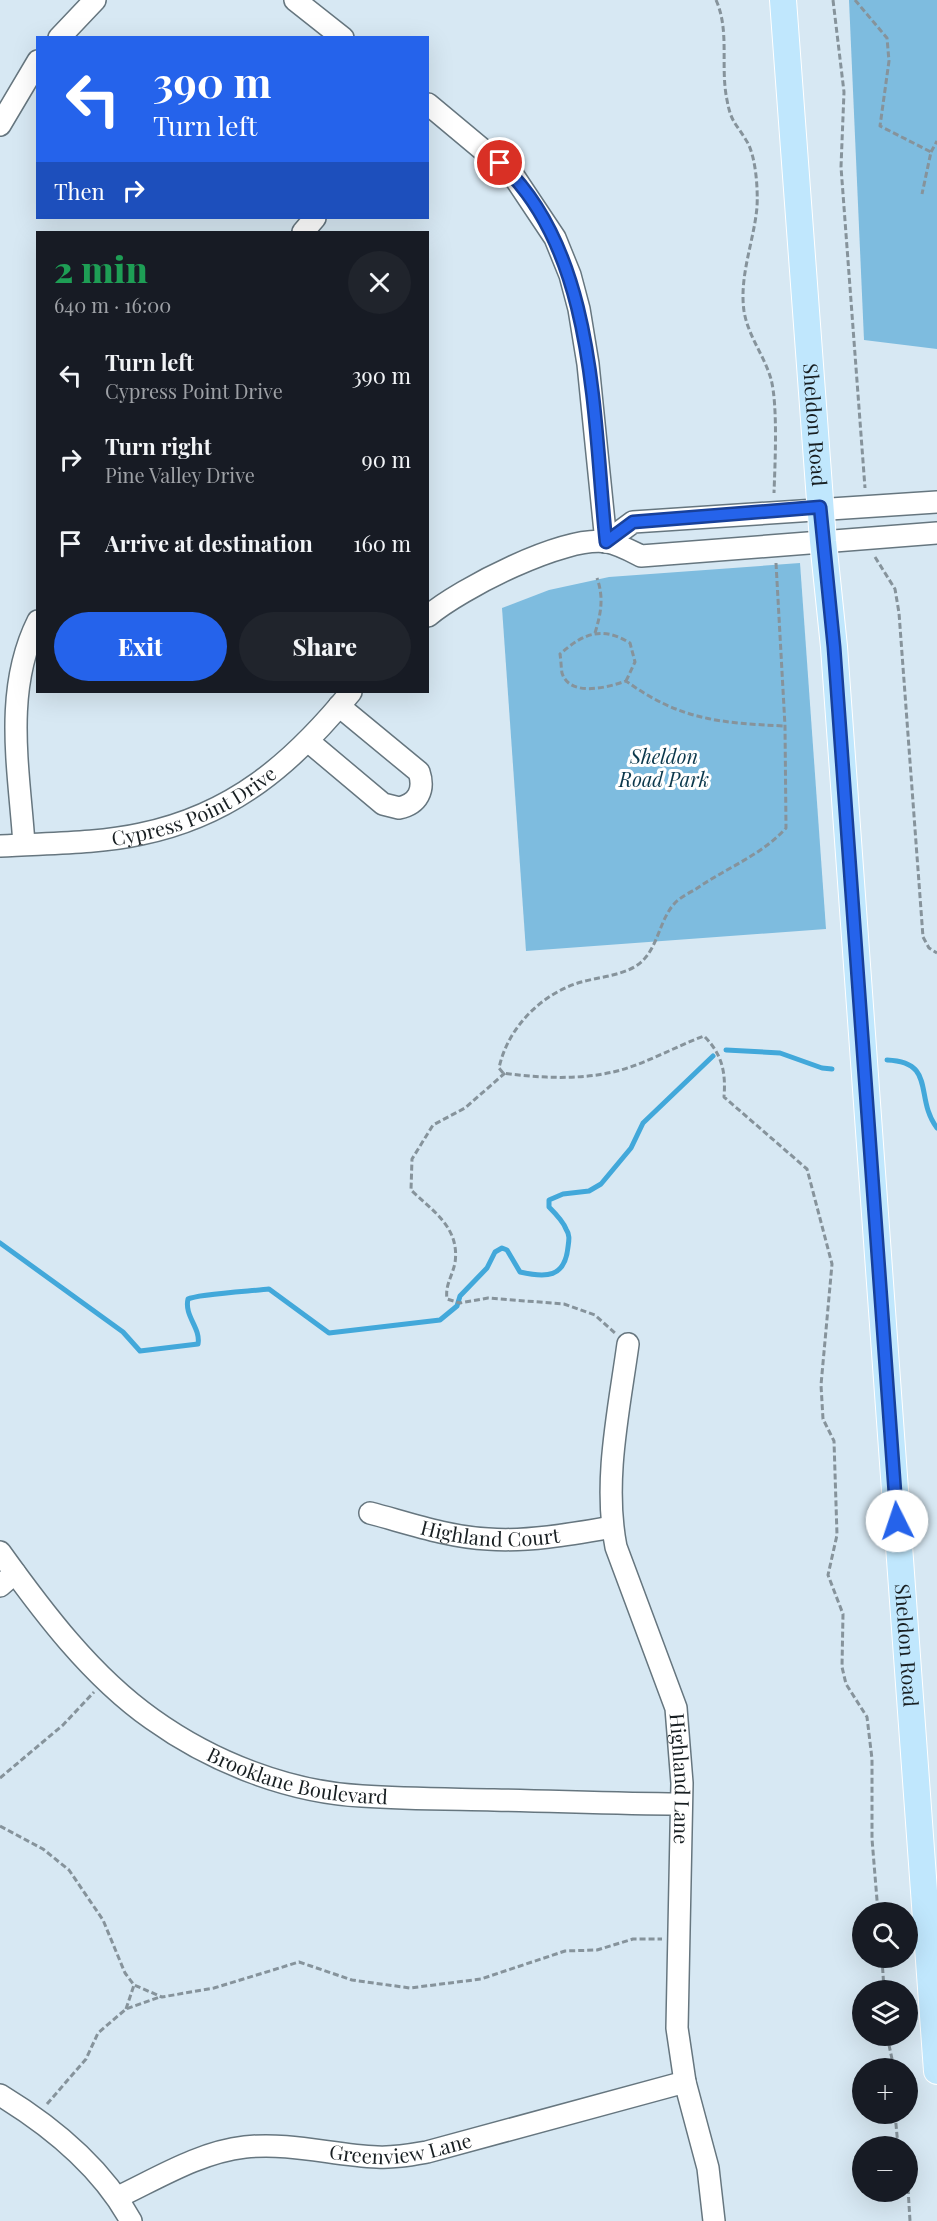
<!DOCTYPE html>
<html lang="en">
<head>
<meta charset="utf-8">
<style>
	:root { --surface:#171b24; --page:#20242c; --text:#f1f3f6; --muted:#9ea1a6; --accent:#2563eb }
	body { margin:0; font-family:"Playfair Display",serif; background:var(--page); color:var(--text); height:100vh; display:flex; flex-direction:column; font-size:22px; white-space:nowrap }
	* { box-sizing:border-box; margin:0 }
	p { font-size:20px; color:var(--muted) }
	.icon { flex:none; width:33px; height:33px; fill:none; stroke:currentColor; stroke-width:2; stroke-linecap:round; stroke-linejoin:round }
	.map { position:relative; flex:1; overflow:hidden }
	.details { position:absolute; left:36px; top:231px; width:393px; height:462px; display:flex; flex-direction:column; background:var(--surface); border-radius:0px; box-shadow:0 6px 24px #0002 }
	.details>* { flex:none }
	.guide { position:absolute; left:36px; top:36px; width:393px; height:183px; border-radius:0px; box-shadow:0 6px 24px #0002; background:#2563eb; color:#fff; overflow:hidden }
	.tools { position:absolute; left:852px; top:1902px; display:grid; gap:12px }
	.tools a { display:grid; place-items:center; width:66px; height:66px; border-radius:50%; background:var(--surface); box-shadow:0 6px 24px #0002; font-size:30px }
	.pin { position:absolute; display:grid; place-items:center; width:51px; height:51px; color:#fff; margin:-26px; border:3px solid #fff; border-radius:50%; box-shadow:0 2px 6px #0007 }
	.me { position:absolute; width:66px; margin:-33px; rotate:356deg; stroke-linejoin:round; filter:drop-shadow(0 0 4px #0008) }
	.turn { display:flex; align-items:center; gap:21px; height:126px; padding:0 18px; font-size:27px }
	.turn .icon { width:78px; height:78px; stroke-width:2.5 }
	.turn b { display:block; font-size:42px; line-height:51px }
	.then { display:flex; align-items:center; height:57px; padding:0 18px; background:#0003; gap:12px; font-size:22px }
	.round { display:grid; place-items:center; flex:none; width:63px; height:63px; border-radius:32px; background:var(--page) }
	.overview { display:flex; align-items:center; justify-content:space-between; height:102px; padding:0 18px }
	h1 { font-size:36px; font-weight:800; line-height:45px; color:#1e9e55 }
	.cta { display:flex; gap:12px; margin-top:auto; padding:12px 18px }
	.cta a { flex:1; height:69px; border-radius:36px; background:var(--accent); color:#fff; font-size:24px; font-weight:800; line-height:69px; text-align:center }
	.cta a+a { background:var(--page); color:var(--text) }
	ul { padding:0; list-style:none }
	li { display:flex; align-items:center; gap:18px; height:84px; padding:0 18px }
	li div { flex:1 }
	li b { display:block; font-size:22px }
	li em { font-style:normal }
	.map>svg:first-child { display:block }
	.green { fill:#7ebcdf }
	.lines { fill:none; stroke-linecap:round; stroke-linejoin:round }
	.stream { stroke:#42a8da; stroke-width:5 }
	.minor-casing { stroke:#66767f; stroke-width:24 }
	.major-casing { stroke:#fff; stroke-width:28 }
	.path { stroke:#86939b; stroke-width:3; stroke-dasharray:6 3; stroke-linecap:butt }
	.minor { stroke:#fff; stroke-width:21 }
	.major { stroke:#c0e7fd; stroke-width:26 }
	.route-casing { stroke:#184099; stroke-width:15 }
	.route { stroke:#2563eb; stroke-width:10 }
	.labels { text-anchor:middle; stroke-width:6; stroke-linejoin:round; paint-order:stroke }
	.street-label { font-size:20px; fill:#181f22; stroke:#fff }
	.park-label { font-size:20px; font-style:italic; fill:#0b384c; stroke:#fff }
</style>
</head>
<body>
<div class="map">
<svg width="937" height="2221" viewBox="0 0 937 2221">
	<rect width="100%" height="100%" fill="#d7e8f3"/>
	<g class="green">
		<polygon points="849,0 937,0 937,349 864,340"/>
		<polygon points="800,563 826,929 526,951 502,608 549,590 609,577"/>
	</g>
	<g class="lines">
		<g class="stream">
			<polyline points="726,1050 780,1053 822,1068 832,1069"/>
			<path d="M887 1060C937 1062 914 1098 937 1128"/>
			<path d="M0 1243 123 1332 140 1351 198 1344C201 1328 184 1316 188 1299 197 1294 253 1291 269 1289L329 1333 440 1320 457 1306 460 1296 487 1268 495 1252 502 1248 507 1250 520 1272C546 1278 565 1278 568 1247 569 1240 570 1235 566 1229 563 1221 555 1213 549 1207V1200L563 1194 589 1191 601 1184 631 1148 643 1123 713 1056"/>
		</g>
		<defs>
			<g id="minor">
				<polyline points="295,0 343,38"/>
				<polyline points="59,38 95,0"/>
				<polyline points="428,104 513,175 555,238 570,275 579,309 588,364 606,542"/>
				<polyline points="0,125 38,61"/>
				<polyline points="303,232 315,218"/>
				<polyline points="606,542 633,522 937,502"/>
				<path d="M428 616C460 589 564 535 607 542 618 544 631 551 641 556L937 533"/>
				<path d="M308 741 383 804 399 808C418 804 425 790 419 772L339 706"/>
				<path d="M24 844C19 769 3 691 38 621"/>
				<path id="s1" d="M0 846C46 843 96 844 141 834 233 815 293 763 351 692"/>
				<path id="s2" d="M628 1344C619 1410 603 1481 616 1547L676 1708 682 1783 677 2028 685 2082 708 2168 714 2221"/>
				<path id="s3" d="M370 1513C408 1523 448 1537 488 1539 528 1542 572 1534 612 1527"/>
				<path id="s4" d="M0 1552C43 1612 91 1676 152 1719 212 1762 288 1792 362 1796 406 1799 450 1799 494 1800 555 1801 617 1804 679 1804"/>
				<polyline points="0,1586 15,1573"/>
				<path d="M0 2095C51 2126 102 2168 131 2221"/>
				<path id="s5" d="M118 2197C158 2178 200 2152 245 2147 289 2142 333 2155 377 2157 394 2158 410 2155 427 2152L685 2082"/>
			</g>
			<g id="major">
				<path id="s6" d="M783 0 823 541 834 647 937 2071"/>
			</g>
		</defs>
		<use href="#minor" class="minor-casing"/>
		<use href="#major" class="major-casing"/>
		<g class="path">
			<path d="M716 0C730 31 720 67 727 100 731 122 735 122 746 140 756 155 758 189 757 207 754 241 739 276 744 311 748 336 764 355 771 379 778 406 775 464 774 493"/>
			<polyline points="833,0 844,92 841,167 865,488"/>
			<polyline points="855,0 887,38 889,61 880,126 931,152 922,194"/>
			<polyline points="931,152 937,141"/>
			<polyline points="875,557 895,589 899,613 923,937 929,948 937,953"/>
			<path d="M776 563 785 726 786 828C762 855 726 868 696 889 689 893 679 898 674 904 658 922 658 952 636 966 618 977 595 977 575 984 538 997 507 1030 499 1068L503 1073C539 1078 578 1080 613 1072 644 1065 674 1047 704 1036 722 1054 726 1072 724 1097L807 1169 832 1264 821 1385 823 1419 834 1441 837 1535 828 1575 843 1614 842 1667 846 1684 867 1717 872 1759V1839L878 1912"/>
			<path d="M595 633C601 613 604 598 597 578"/>
			<path d="M626 681 635 662 630 643C602 626 584 633 560 654 561 660 561 667 562 673 570 698 609 687 626 681 680 720 720 723 785 726"/>
			<path d="M505 1073 465 1108 433 1125 412 1159 411 1190C434 1212 460 1228 455 1263 452 1277 445 1285 447 1299L460 1303 488 1298 564 1304 595 1315 615 1333"/>
			<polyline points="0,1778 63,1725 94,1692"/>
			<polyline points="0,1826 43,1849 69,1870 103,1920 125,1973 134,1985 162,1997 214,1988 299,1962 352,1980 410,1988 481,1979 565,1951 597,1950 633,1939 662,1939"/>
			<polyline points="882,1958 884,1990"/>
			<polyline points="126,2009 134,1985"/>
			<polyline points="887,2036 894,2068"/>
			<polyline points="47,2104 86,2059 98,2033 126,2009 160,1997"/>
			<polyline points="895,2114 898,2146"/>
			<polyline points="908,2188 910,2221"/>
		</g>
		<use href="#minor" class="minor"/>
		<use href="#major" class="major"/>
	</g>
	<g class="lines">
		<defs>
			<path id="route" d="M500 163C597 252 593 420 606 542L633 522 820 507 834 647 897 1521"/>
		</defs>
		<use href="#route" class="route-casing"/>
		<use href="#route" class="route"/>
	</g>
	<g class="labels">
		<g class="street-label">
			<text dy="7" stroke="none"><textPath href="#s6" startOffset="426">Sheldon Road</textPath></text>
			<text dy="7" stroke="none"><textPath href="#s1" startOffset="201">Cypress Point Drive</textPath></text>
			<text dy="7" stroke="none"><textPath href="#s3" startOffset="123">Highland Court</textPath></text>
			<text dy="7" stroke="none"><textPath href="#s6" startOffset="1650">Sheldon Road</textPath></text>
			<text dy="7" stroke="none"><textPath href="#s4" startOffset="386">Brooklane Boulevard</textPath></text>
			<text dy="7" stroke="none"><textPath href="#s2" startOffset="447">Highland Lane</textPath></text>
			<text dy="7" stroke="none"><textPath href="#s5" startOffset="294">Greenview Lane</textPath></text>
		</g>
		<g class="park-label">
			<text x="664" y="764">Sheldon<tspan x="664" dy="23">Road Park</tspan></text>
		</g>
	</g>
</svg>
<div class="tools">
<a><svg class="icon" aria-label="search" viewBox="0 0 24 24"><circle cx="10" cy="10" r="6"/><path d="M15 15l6 6"/></svg></a>
<a><svg class="icon" aria-label="layers" viewBox="0 0 24 24"><path d="M12 4l9 5-9 5-9-5zM3 14l9 5 9-5"/></svg></a>
<a>+</a>
<a>−</a>
</div>
<div class="pin" style="left:500px;top:163px;background:#d93025"><svg class="icon" aria-label="arrive" viewBox="0 0 24 24"><path d="M6 21V4h12l-3 4 3 4H6"/></svg></div>
<svg class="me" style="left:897px;top:1521px" viewBox="-20 -20 40 40"><circle r="19" fill="#fff"/><path d="M0-13L10 11 0 6-10 11z" fill="#2563eb"/></svg>
<div class="guide">
<div class="turn"><svg class="icon" aria-label="left" viewBox="0 0 24 24"><path d="M17 20v-9H6M10 6l-5 5 5 5"/></svg><div><b>390 m</b>Turn left</div></div>
<div class="then">Then<svg class="icon" aria-label="right" viewBox="0 0 24 24"><path d="M7 20v-9h11M14 6l5 5-5 5"/></svg></div>
</div>
<section class="details">
<div class="overview"><div><h1>2 min</h1><p>640 m · 16:00</p></div><a class="round"><svg class="icon" aria-label="close" viewBox="0 0 24 24"><path d="M6 6l12 12M18 6L6 18"/></svg></a></div>
<ul>
<li><svg class="icon" aria-label="left" viewBox="0 0 24 24"><path d="M17 20v-9H6M10 6l-5 5 5 5"/></svg><div><b>Turn left</b><p>Cypress Point Drive</p></div><em>390 m</em></li>
<li><svg class="icon" aria-label="right" viewBox="0 0 24 24"><path d="M7 20v-9h11M14 6l5 5-5 5"/></svg><div><b>Turn right</b><p>Pine Valley Drive</p></div><em>90 m</em></li>
<li><svg class="icon" aria-label="arrive" viewBox="0 0 24 24"><path d="M6 21V4h12l-3 4 3 4H6"/></svg><div><b>Arrive at destination</b></div><em>160 m</em></li>
</ul>
<div class="cta"><a>Exit</a><a>Share</a></div>
</section>
</div>
</body>
</html>
